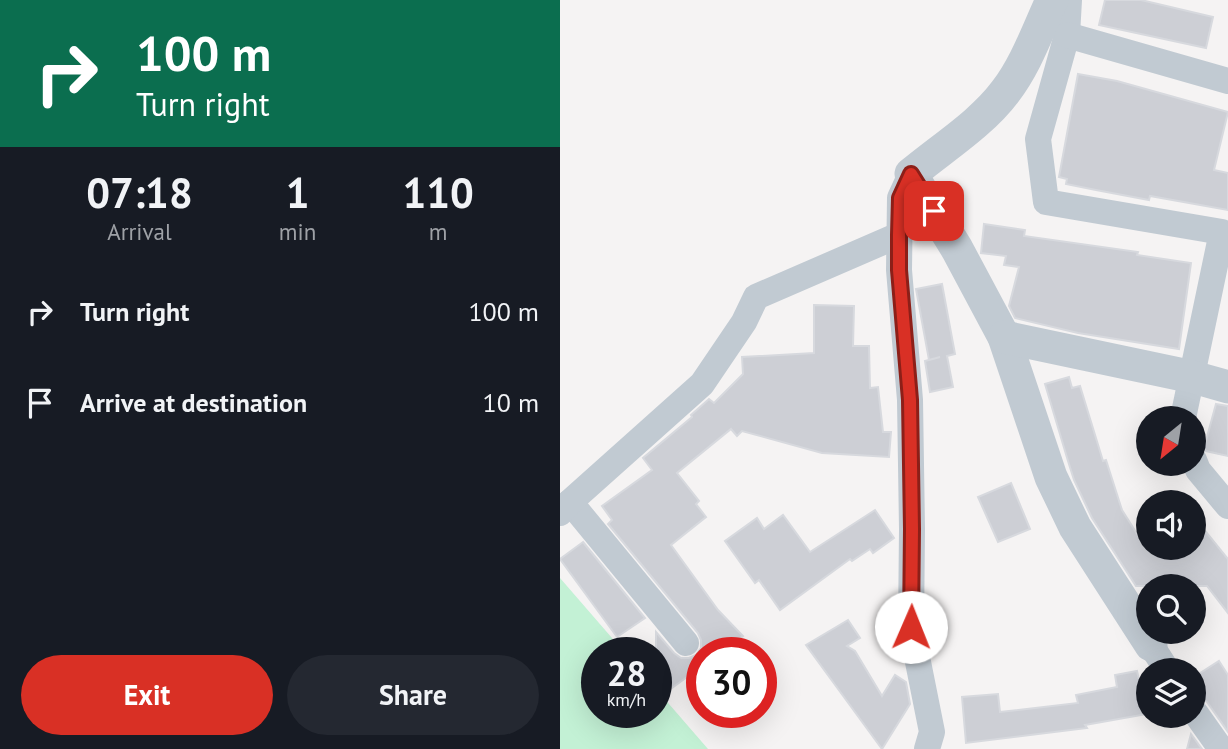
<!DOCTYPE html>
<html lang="en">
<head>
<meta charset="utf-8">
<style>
	:root { --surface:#171b24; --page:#242831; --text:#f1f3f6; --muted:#9ea1a6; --accent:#d93025 }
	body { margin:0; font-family:"PT Sans",sans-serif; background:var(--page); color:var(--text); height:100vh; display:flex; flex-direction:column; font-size:26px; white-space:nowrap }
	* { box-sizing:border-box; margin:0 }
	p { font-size:23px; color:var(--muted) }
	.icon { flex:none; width:38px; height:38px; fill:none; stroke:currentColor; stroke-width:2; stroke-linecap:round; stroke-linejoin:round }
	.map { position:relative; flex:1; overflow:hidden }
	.drawer { display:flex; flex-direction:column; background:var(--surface); width:560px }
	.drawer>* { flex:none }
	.top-card { background:#0b6e4f; color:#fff; overflow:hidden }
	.needle { width:46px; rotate:210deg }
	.controls { position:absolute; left:576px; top:406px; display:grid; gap:14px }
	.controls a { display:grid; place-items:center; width:70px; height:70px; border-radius:50%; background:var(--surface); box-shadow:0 7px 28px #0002; font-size:35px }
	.speed { position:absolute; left:21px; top:637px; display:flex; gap:14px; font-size:35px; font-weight:700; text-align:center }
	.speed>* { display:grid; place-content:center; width:91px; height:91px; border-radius:50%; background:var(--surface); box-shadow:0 7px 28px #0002; line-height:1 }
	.speed small { font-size:18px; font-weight:400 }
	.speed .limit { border:10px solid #d22; background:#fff; color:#111 }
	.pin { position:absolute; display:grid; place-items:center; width:60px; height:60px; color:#fff; margin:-30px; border-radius:14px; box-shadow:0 4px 10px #0006 }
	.me { position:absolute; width:77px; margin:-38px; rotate:1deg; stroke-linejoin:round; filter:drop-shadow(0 0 5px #0008) }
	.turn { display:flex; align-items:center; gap:24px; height:147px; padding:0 21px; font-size:32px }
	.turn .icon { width:91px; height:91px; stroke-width:2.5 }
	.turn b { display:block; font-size:49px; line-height:60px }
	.eta { display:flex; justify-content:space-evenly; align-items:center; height:119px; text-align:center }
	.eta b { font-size:42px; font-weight:700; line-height:49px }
	.button { display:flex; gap:14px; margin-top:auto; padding:14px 21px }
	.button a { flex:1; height:80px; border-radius:42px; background:var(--accent); color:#fff; font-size:28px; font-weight:700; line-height:80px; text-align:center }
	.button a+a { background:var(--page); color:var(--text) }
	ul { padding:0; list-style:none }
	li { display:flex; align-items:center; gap:21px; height:91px; padding:0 21px }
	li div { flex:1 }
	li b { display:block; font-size:26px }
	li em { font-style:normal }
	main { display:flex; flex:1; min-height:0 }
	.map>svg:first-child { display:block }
	.green { fill:#c3f1d5 }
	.building { fill:#cdcfd5; stroke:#d7d9de; stroke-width:2 }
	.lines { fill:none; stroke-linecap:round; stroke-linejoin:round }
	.minor { stroke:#c1cad2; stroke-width:26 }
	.tertiary { stroke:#c1cad2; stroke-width:33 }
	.route-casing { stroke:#8d1f18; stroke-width:18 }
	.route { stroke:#d93025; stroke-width:12 }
</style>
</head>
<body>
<main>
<section class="drawer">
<div class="top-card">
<div class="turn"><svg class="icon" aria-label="right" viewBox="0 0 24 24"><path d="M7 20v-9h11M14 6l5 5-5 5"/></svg><div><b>100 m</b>Turn right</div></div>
</div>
<div class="eta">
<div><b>07:18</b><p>Arrival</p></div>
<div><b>1</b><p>min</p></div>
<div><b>110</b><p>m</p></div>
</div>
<ul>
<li><svg class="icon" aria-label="right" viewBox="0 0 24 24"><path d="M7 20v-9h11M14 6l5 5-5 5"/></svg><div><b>Turn right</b></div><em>100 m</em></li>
<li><svg class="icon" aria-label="arrive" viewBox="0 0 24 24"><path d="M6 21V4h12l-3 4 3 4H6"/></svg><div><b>Arrive at destination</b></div><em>10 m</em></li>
</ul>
<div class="button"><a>Exit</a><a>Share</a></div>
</section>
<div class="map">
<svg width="668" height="749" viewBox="0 0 668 749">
	<rect width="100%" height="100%" fill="#f5f3f3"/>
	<polygon class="green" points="0,578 65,653 37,653 37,712 96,712 96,689 148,749 0,749"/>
	<g class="building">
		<polygon points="545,0 581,0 653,17 646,48 539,25"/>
		<polygon points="518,74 557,81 668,112 654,170 668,173 668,210 590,196 589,200 536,190 506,184 507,179 499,177"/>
		<polygon points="424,224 465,230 464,236 578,252 577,255 631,263 619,349 518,333 455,318 449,306 459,267 444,265 446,256 421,253"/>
		<polygon points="382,284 395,354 387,356 393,387 370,392 365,361 380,357 369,360 356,289"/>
		<polygon points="254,305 294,306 293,346 309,346 310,388 318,387 323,432 331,432 329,457 262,453 182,431 177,436 171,429 117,473 139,501 136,504 146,517 111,545 158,610 183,636 160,653 142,653 142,666 108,691 96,677 96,632 114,653 121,658 129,658 136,655 141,648 141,640 138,633 48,524 52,520 42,506 92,470 83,458 132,417 131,415 149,399 154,403 183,374 182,357 254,353"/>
		<polygon points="509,377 512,388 520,386 543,461 546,460 562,510 586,548 634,548 634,517 668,559 668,613 647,586 576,586 532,518 514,480 508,461 485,384"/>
		<polygon points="656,404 668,406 668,456 646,451 644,448"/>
		<polygon points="451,483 470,529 438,542 418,497"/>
		<polygon points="315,510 334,538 313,553 310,549 292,561 290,559 220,610 199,580 195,583 165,541 197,518 204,529 223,515 250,552"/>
		<polygon points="23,542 85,618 57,637 0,559"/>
		<polygon points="288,620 300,638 287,646 295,651 322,696 335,675 346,682 350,704 322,749 246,645"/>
		<polygon points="659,661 668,675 668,732 647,702 639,696 634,689 634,677"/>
		<polygon points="577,671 587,714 525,725 527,728 406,743 402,697 438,694 440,712 518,703 516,695 557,687 555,675"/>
		<polygon points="631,734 642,749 627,749"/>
	</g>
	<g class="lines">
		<g class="minor">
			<polyline points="509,0 507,35 478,139 486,202 662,232 623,418"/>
			<polyline points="507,35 668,81"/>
			<polyline points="351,174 340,198 339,270 350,400 352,529 351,627 372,732 367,749"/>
			<polyline points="634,460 638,470 668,506"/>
			<polyline points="10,502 126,643"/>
			<polyline points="0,513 10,502 142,384 184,322 196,297 339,235"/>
			<polyline points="591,645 607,670"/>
			<polyline points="634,711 661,749"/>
		</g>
		<g class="tertiary">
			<path d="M492 0C478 30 466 65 445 92 421 124 382 148 351 174L397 249 444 337 491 477 515 527 591 645"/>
			<polyline points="444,337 633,377 668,387"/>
		</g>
	</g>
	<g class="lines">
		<defs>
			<polyline id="route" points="351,627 352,529 350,400 339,270 339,235 340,198 351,174 374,211"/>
		</defs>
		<use href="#route" class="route-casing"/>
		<use href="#route" class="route"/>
	</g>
</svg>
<div class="controls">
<a><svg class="needle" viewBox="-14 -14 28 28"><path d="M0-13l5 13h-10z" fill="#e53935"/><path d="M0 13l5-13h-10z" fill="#9ea1a6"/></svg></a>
<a><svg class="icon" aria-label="sound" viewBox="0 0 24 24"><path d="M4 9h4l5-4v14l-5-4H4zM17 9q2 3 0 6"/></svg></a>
<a><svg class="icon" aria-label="search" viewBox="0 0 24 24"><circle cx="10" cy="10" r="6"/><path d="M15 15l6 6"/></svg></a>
<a><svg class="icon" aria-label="layers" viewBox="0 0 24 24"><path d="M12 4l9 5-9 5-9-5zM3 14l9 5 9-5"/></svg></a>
</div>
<div class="speed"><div>28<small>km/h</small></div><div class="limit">30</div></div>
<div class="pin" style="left:374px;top:211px;background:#d93025"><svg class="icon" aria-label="arrive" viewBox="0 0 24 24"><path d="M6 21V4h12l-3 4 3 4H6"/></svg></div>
<svg class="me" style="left:351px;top:627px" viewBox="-20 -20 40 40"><circle r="19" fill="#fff"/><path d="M0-13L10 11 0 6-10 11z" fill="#d93025"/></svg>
</div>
</main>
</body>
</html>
